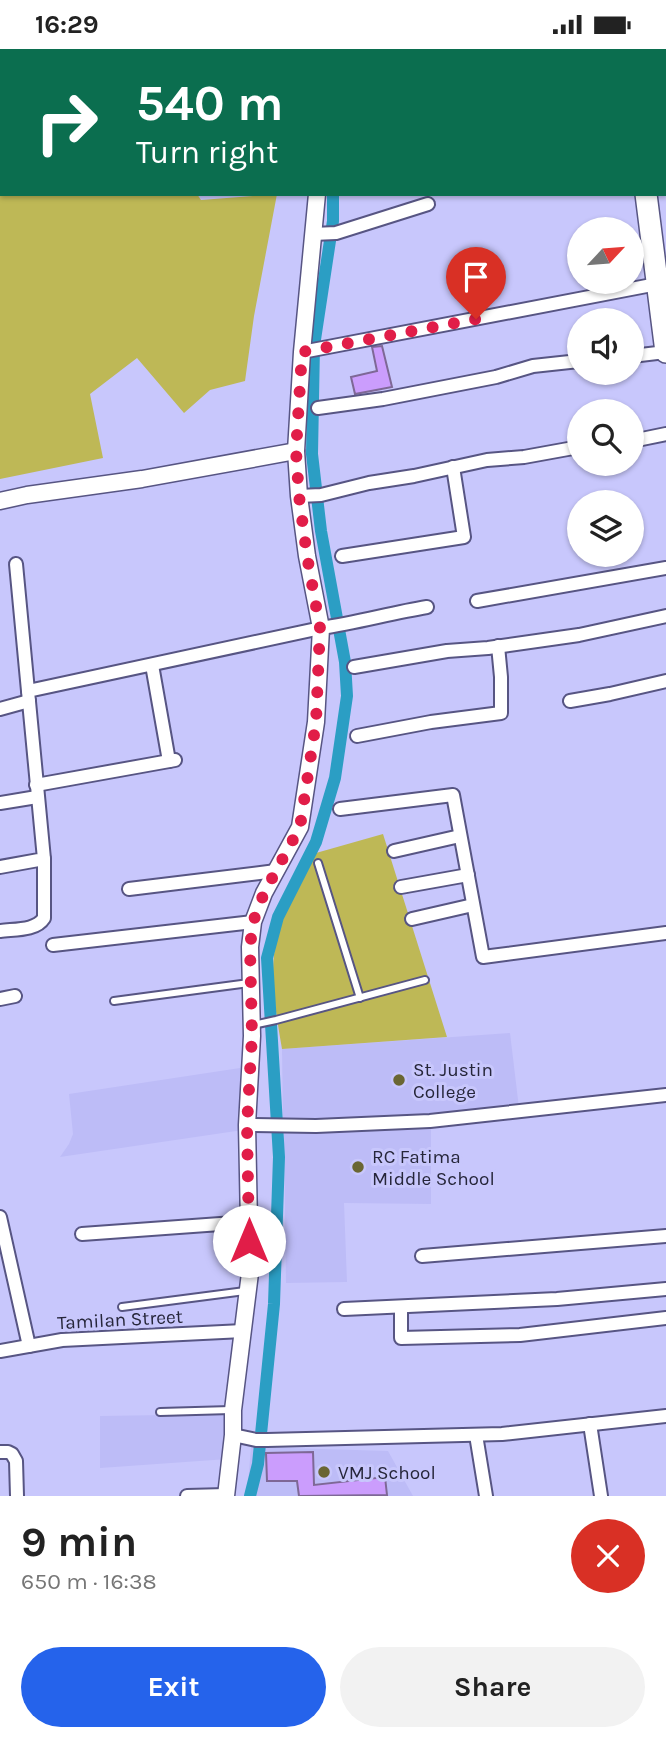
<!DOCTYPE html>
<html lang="en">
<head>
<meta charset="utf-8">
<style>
	:root { --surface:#fff; --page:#f2f2f2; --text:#222; --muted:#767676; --accent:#2563eb }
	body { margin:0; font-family:Karla,sans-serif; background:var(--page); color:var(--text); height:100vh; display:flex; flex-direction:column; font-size:26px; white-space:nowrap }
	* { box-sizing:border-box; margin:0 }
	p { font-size:23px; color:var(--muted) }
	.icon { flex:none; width:38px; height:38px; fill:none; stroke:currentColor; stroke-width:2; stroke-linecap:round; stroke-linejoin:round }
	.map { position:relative; height:1447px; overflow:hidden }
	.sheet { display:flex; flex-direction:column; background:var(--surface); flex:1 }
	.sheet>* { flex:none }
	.top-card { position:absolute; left:0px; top:0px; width:667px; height:147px; box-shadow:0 2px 5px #0004; background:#0b6e4f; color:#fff; overflow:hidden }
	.needle { width:46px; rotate:64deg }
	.tools { position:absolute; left:567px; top:168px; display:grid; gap:14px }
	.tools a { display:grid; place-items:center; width:77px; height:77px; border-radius:50%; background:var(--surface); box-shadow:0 2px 5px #0004; font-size:35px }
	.pin { position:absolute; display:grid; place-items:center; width:60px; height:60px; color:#fff; margin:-72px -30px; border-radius:50% 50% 50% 0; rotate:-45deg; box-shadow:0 0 7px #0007 }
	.pin .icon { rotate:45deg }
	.me { position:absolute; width:77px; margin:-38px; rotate:0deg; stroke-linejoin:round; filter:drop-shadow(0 0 5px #0008) }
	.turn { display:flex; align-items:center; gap:24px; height:147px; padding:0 21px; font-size:32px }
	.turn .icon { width:91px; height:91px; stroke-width:2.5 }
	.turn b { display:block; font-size:49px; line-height:60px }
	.round { display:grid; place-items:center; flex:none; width:74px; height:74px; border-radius:37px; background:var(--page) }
	.summary { display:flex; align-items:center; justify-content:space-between; height:119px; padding:0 21px }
	h1 { font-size:42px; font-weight:700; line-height:52px }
	.action { display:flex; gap:14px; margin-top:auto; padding:14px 21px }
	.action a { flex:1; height:80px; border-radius:42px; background:var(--accent); color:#fff; font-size:28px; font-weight:700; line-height:80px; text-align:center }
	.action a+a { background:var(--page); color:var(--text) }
	.status { display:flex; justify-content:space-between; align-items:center; height:49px; padding:0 35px; background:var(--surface); direction:ltr }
	.status svg { height:19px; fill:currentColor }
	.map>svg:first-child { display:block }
	.built { fill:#bdbcf7 }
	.green { fill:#beb856 }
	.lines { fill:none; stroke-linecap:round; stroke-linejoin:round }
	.canal { stroke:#2b9ec4; stroke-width:12 }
	.building { fill:#cb9dfd; stroke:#7e6896; stroke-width:2 }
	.lane-casing { stroke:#575583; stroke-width:10 }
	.street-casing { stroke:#575583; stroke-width:16 }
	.secondary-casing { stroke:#575583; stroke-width:19 }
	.highway-casing { stroke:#575583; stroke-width:24 }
	.lane { stroke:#fff; stroke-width:6 }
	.street { stroke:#fff; stroke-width:12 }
	.secondary { stroke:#fff; stroke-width:16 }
	.highway { stroke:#fff; stroke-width:21 }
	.route { stroke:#e11d48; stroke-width:12; stroke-dasharray:0 21.6 }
	.poi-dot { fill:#6a6633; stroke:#c8c7fc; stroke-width:2.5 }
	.labels { text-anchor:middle; stroke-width:6; stroke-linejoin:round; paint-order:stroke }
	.poi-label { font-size:19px; fill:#26263a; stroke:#c8c7fc; text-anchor:start }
	.street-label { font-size:19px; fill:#26263a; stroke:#c8c7fc }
</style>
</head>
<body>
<div class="status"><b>16:29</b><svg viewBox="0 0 49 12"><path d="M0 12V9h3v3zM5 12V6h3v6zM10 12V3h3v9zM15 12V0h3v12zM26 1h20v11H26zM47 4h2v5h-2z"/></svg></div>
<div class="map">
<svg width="666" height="1447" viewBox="0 0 666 1447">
	<rect width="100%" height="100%" fill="#c8c7fc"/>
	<g class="built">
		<polygon points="510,984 519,1059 434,1067 283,1073 282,1000"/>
		<polygon points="240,1019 243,1081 60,1108 69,1095 73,1085 69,1045"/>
		<polygon points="431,1077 431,1155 344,1154 347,1233 286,1234 284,1082"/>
		<polygon points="232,1365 228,1410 100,1419 100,1367"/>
		<polygon points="251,1398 388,1402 413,1447 247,1447"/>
	</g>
	<g class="green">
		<polygon points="0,103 2,106 2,145 197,145 201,151 277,145 254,267 245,332 210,341 184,364 137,309 90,345 103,409 0,430"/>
		<path d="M383 785 447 988 282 1000C275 959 267 917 280 877 289 851 303 828 316 804Z"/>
	</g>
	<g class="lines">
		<g class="canal">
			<polyline points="308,0 309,2"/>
			<polyline points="250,1447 258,1415 274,1255 279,1108 267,909 278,868 316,793 335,729 347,647 345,613 321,482 312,405 314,297 333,172 333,145"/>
		</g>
	</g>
	<g class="building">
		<polygon points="382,297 392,338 355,345 351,328 377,322 372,298"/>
		<polygon points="313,1403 314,1436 385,1428 387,1446 299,1447 297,1432 267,1432 266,1404"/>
	</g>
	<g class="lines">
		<defs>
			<g id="lane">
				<polyline points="175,0 176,2"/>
				<polyline points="246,2 257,0"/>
				<polyline points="318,814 360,949"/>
				<polyline points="114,952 249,934"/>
				<polyline points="253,976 276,971 425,931"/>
				<polyline points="122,1258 245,1242"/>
				<polyline points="160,1363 231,1361"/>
			</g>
			<g id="street">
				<polyline points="496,0 496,2"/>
				<polyline points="665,56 666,56"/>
				<polyline points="313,185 336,184 428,155"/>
				<polyline points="302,303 657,235"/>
				<polyline points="632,307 666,303"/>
				<polyline points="318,359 383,350 496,328 533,317 579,312"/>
				<polyline points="632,392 666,385"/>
				<polyline points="299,447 321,446 369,434 414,427 487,411 524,408 579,398"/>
				<polyline points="342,507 464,488 453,418"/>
				<polyline points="16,515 28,642"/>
				<polyline points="477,552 666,519"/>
				<polyline points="152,616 169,712"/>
				<polyline points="354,618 447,602 488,599 579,586 666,567"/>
				<polyline points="570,652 610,645 666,632"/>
				<polyline points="0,660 29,652"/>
				<polyline points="357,687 431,673 501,664 501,628 498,597"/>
				<polyline points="36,736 175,711"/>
				<polyline points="0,754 37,748"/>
				<polyline points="340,760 453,746 483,908 666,884"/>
				<polyline points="394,802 460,787"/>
				<path d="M0 818 44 810 28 642 321 579C356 574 391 564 427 558"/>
				<polyline points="401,838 468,826"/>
				<polyline points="129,840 276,822"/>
				<polyline points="412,870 473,856"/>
				<path d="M0 882C14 880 36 882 44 869V810"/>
				<polyline points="53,896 253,873"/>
				<polyline points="0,950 15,947"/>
				<polyline points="247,1076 316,1077 430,1072 666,1046"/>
				<polyline points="0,1168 29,1297"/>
				<polyline points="82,1185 248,1173"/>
				<polyline points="422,1207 666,1187"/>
				<polyline points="401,1258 401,1289 520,1286 666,1269"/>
				<polyline points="344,1260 557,1250 666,1240"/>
				<polyline points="0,1302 62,1291 243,1282"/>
				<polyline points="590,1375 601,1447"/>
				<polyline points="233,1386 256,1391 267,1391 502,1385 666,1367"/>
				<polyline points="476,1386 486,1447"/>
				<polyline points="0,1403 8,1403 12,1405 16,1412 17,1447"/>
				<polyline points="187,1447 226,1446"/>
			</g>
			<g id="secondary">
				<polyline points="293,0 294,2"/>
				<polyline points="0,452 27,446 142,430 296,402"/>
				<polyline points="226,1447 233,1386 233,1361 250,1224 247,1076 252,987 250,898 253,873 264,844 300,778 316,673 321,579 307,507 299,447 296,402 302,303 317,145"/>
			</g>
			<g id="highway">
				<polyline points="632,0 632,2"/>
				<polyline points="653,0 653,2"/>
				<polyline points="665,120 666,130"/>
				<polyline points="646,145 666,303"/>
			</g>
		</defs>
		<use href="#lane" class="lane-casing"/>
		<use href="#street" class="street-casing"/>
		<use href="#secondary" class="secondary-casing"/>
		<use href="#highway" class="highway-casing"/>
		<use href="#lane" class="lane"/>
		<use href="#street" class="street"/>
		<use href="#secondary" class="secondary"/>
		<use href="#highway" class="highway"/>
	</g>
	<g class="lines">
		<polyline class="route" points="249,1192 247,1076 252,987 250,898 253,873 264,844 300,778 316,673 320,579 307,507 299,447 296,402 302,303 476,270"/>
	</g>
	<g class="poi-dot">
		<circle cx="399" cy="1031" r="7"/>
		<circle cx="358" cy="1118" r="7"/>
		<circle cx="324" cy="1423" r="7"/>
	</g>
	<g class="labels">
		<g class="poi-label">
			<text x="413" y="1027">St. Justin<tspan x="413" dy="22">College</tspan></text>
			<text x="372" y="1114">RC Fatima<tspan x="372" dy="22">Middle School</tspan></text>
			<text x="338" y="1430">VMJ School</text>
		</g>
		<g class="street-label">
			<text transform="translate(120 1270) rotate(-3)" y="7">Tamilan Street</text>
		</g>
	</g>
</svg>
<div class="tools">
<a><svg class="needle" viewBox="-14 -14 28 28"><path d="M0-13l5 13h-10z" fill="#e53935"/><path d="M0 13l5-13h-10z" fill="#767676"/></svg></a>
<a><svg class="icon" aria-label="sound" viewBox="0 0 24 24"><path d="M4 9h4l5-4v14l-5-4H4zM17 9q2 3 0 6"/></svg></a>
<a><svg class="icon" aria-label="search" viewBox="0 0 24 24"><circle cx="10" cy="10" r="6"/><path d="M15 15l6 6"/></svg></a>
<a><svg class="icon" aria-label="layers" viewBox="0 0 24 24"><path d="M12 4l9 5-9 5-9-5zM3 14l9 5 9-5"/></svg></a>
</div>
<div class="pin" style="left:476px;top:270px;background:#d93025"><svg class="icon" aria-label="arrive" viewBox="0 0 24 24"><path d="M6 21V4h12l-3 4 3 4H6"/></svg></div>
<svg class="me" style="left:249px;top:1192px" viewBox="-20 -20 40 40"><circle r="19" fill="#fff"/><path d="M0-13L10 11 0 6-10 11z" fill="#e11d48"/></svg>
<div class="top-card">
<div class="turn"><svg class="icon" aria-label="right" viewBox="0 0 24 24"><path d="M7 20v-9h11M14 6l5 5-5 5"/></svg><div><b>540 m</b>Turn right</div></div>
</div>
</div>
<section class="sheet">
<div class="summary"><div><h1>9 min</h1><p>650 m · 16:38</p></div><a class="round" style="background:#d93025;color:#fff"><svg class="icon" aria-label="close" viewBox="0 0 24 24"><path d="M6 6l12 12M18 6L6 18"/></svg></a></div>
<div class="action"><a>Exit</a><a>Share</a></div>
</section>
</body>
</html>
